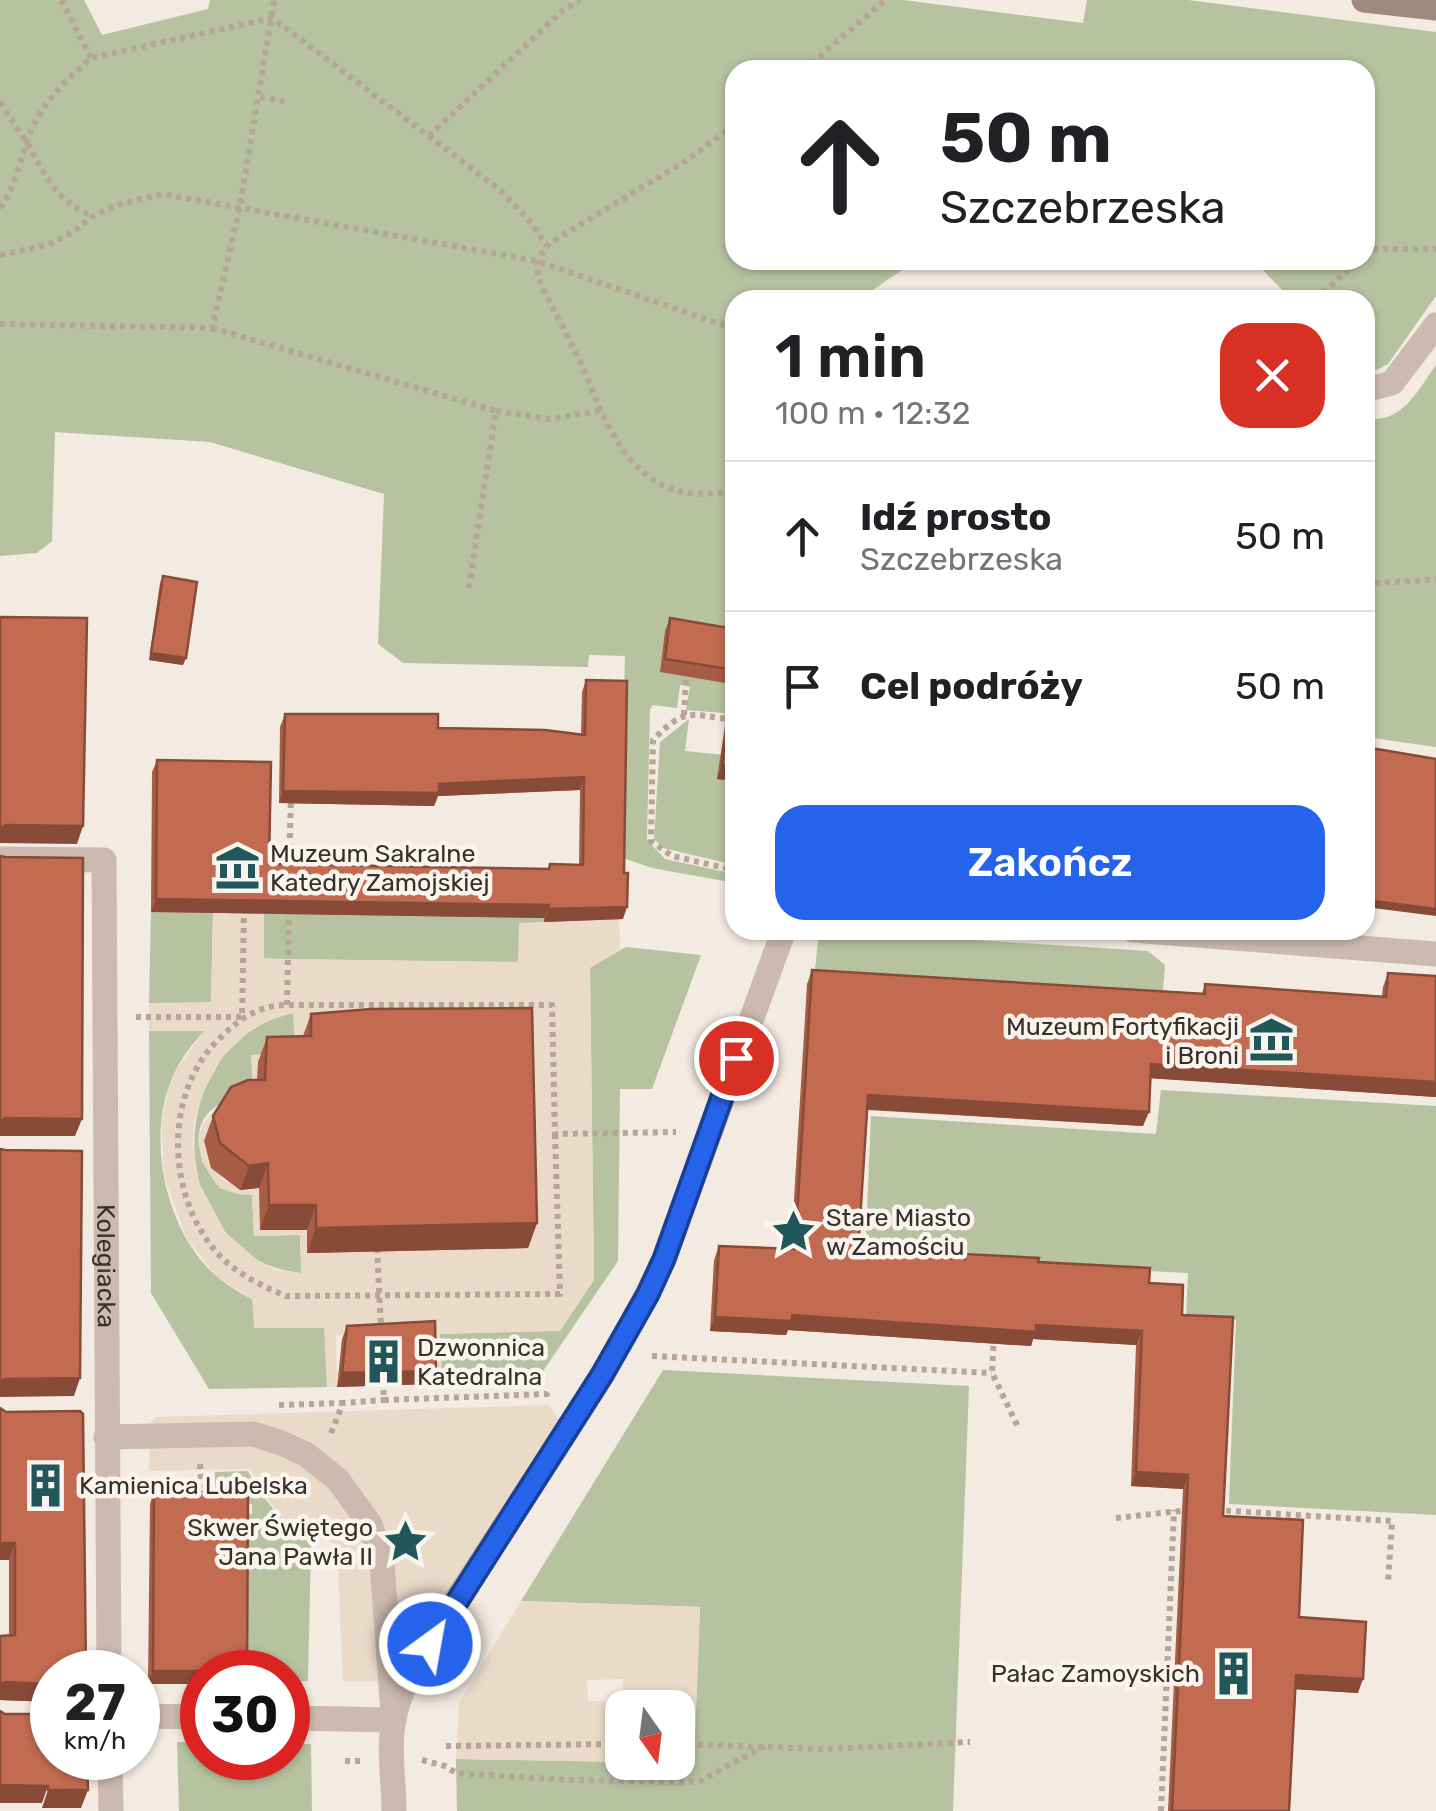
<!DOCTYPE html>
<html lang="pl">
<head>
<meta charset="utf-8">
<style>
	:root { --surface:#fff; --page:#f6f6f6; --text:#202124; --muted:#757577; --line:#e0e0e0; --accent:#2563eb }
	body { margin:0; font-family:Rubik,sans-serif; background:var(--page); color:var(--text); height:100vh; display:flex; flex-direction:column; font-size:38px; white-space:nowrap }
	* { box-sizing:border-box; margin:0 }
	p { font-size:32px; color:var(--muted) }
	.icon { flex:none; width:55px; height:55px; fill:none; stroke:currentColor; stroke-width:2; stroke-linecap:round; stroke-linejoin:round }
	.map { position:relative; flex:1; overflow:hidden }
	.side { position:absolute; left:725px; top:290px; width:650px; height:650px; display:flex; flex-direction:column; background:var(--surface); border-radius:30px; box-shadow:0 2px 8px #0004 }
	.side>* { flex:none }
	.banner { position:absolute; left:725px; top:60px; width:650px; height:210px; border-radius:30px; box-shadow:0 2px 8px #0004; background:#fff; color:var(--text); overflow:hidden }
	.needle { width:65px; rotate:166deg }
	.tools { position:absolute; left:605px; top:1690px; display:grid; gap:20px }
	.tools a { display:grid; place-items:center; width:90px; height:90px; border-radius:20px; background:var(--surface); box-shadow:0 2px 8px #0004; font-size:50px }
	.speed { position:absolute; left:30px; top:1650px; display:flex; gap:20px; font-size:50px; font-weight:700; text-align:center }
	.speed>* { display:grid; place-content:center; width:130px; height:130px; border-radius:50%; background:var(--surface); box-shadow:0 2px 8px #0004; line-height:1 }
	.speed small { font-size:25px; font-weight:400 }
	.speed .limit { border:15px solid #d22; background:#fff; color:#111 }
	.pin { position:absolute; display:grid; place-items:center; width:85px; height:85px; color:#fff; margin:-42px; border:5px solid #fff; border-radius:50%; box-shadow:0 2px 10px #0007 }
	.me { position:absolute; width:110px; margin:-55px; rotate:32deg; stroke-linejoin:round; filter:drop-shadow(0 0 8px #0008) }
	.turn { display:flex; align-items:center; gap:35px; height:210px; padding:0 50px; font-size:45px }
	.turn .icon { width:130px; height:130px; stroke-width:2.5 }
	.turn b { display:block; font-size:70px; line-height:85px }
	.round { display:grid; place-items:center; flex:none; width:105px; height:105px; border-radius:30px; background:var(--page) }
	.head { display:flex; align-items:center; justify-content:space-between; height:170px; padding:0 50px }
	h1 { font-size:60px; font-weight:600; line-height:75px }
	.button { display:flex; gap:20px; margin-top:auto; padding:20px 50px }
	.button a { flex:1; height:115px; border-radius:30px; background:var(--accent); color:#fff; font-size:40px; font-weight:600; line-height:115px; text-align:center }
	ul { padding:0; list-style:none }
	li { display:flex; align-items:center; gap:30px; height:150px; padding:0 50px; border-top:2px solid var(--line) }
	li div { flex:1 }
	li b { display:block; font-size:38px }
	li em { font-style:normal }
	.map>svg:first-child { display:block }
	.green { fill:#b7c2a1 }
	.plaza { fill:#eadbc9; fill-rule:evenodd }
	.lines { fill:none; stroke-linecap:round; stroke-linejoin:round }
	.path { stroke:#b7a597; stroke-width:6; stroke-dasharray:5 5; stroke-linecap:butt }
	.street { stroke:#cbbaad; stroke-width:25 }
	.secondary { stroke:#9f8a7e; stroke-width:25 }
	.wall { fill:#a75c45 }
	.shaded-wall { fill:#884b38 }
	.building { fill:#c26b50; stroke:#884b38; stroke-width:2.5 }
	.route-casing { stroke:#184099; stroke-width:25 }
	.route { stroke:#2563eb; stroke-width:18 }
	.labels { text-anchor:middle; stroke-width:9; stroke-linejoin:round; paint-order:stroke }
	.poi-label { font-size:25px; fill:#3a302b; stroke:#faf4ee; text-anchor:start }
	.street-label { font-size:25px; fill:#3a302b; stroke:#faf4ee }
</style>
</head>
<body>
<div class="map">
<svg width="1436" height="1811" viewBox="0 0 1436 1811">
	<rect width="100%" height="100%" fill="#f3eae1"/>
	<g class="green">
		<polygon points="0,0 84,0 102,35 208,9 210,0 903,0 1083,23 1087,0 1188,0 1436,32 1436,296 1388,364 1377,370 1365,369 1365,300 1292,300 1253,260 1365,260 1365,70 735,70 735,260 917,260 858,300 735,300 735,714 686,710 690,687 680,685 677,708 653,705 650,709 647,840 665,859 735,874 735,883 652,868 620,857 625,656 589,655 588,667 403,663 378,644 384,494 210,442 55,432 52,541 37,553 0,556"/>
		<path d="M1436 365V747L1365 737V418C1402 425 1417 391 1436 365Z"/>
		<polygon points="689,719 685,751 735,756 735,865 663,848 654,839 660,742"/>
		<polygon points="151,912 213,913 211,1003 149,1003"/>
		<polygon points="264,913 544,918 544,922 519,924 519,962 264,959"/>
		<polygon points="819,930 1148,951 1165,965 1162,1000 814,980"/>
		<polygon points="626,947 701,955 652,1089 620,1089 618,1261 539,1377 442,1384 440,1334 560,1330 594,1279 590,967"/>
		<path d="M294 1013 295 1053 252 1055 253 1095C243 1098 231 1099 221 1104 185 1121 199 1165 220 1188L252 1194 254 1236 300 1235 302 1273C163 1261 157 1041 294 1013Z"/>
		<path d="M205 1030C193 1043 181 1058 174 1074 144 1137 166 1236 220 1279 249 1303 290 1314 325 1328L327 1387 209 1389 151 1293 149 1031Z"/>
		<polygon points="1161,1090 1436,1106 1436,1515 1229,1504 1236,1320 1186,1317 1188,1273 865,1257 871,1116 1156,1134"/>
		<polygon points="663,1370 969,1386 953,1811 457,1811 456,1759 694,1763 700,1607 521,1601"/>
		<path d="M248 1471C264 1501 281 1522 311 1539L308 1681 288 1682V1672H244V1514H252V1504H215V1472Z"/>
		<polygon points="177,1742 202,1742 202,1758 288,1758 288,1744 311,1744 312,1811 179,1811"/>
	</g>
	<g class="plaza">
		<path d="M213 913H264V958L288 959 518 962 519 923 619 919 620 950 590 968 594 1280 560 1331 440 1334 442 1384H433L430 1334 336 1335 337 1387H327L324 1328H254L252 1299 217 1277 187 1239 167 1185 163 1164 162 1122 168 1090 174 1073 204 1031H149V1003L211 1002ZM293 1013 295 1053 251 1055 253 1094 233 1097 218 1105 202 1126 198 1140 202 1162 220 1188 237 1194 252 1195 254 1236 300 1235 301 1273 276 1270 261 1263 226 1233 199 1183 193 1143 194 1122 202 1094 223 1056 253 1028 277 1017ZM524 1032 525 1049H519L520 1067H524L525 1079 519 1081 521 1101H525V1113L520 1114 522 1167 526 1168 527 1181H522L523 1199 527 1200 528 1212 522 1213 523 1231H528V1247L507 1248 506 1245 468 1249 467 1246 433 1250 432 1246 405 1247V1251H394L393 1247 356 1252 355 1248 308 1253 307 1239H311L310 1234 303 1229 302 1224 260 1229V1216L265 1215 264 1192 254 1188 253 1183 232 1180 230 1183 222 1179 212 1153 207 1154 204 1142 210 1140 221 1113 254 1107 258 1099H262L258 1062H269L270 1066 297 1065 303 1061V1056H308V1051L303 1050 304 1036 323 1035 324 1040 349 1039 350 1035 361 1034 362 1039 400 1035 401 1039 424 1038 425 1034H436V1038L474 1033 475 1038Z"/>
		<polygon points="550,1405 560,1422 400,1681 343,1682 337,1544 313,1537 282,1517 264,1496 250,1469 149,1471 150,1424 156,1417"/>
		<path d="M521 1601 700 1607 694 1764 635 1763 678 1762V1708H622V1762L456 1759 459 1703ZM623 1679V1701H588L587 1680Z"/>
	</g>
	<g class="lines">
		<g class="path">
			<polyline points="61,0 91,58"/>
			<polyline points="804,70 885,0"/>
			<polyline points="260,97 287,102"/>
			<path d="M0 102C8 116 18 128 26 141 44 172 56 203 93 216"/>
			<path d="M735 125 684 162 550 243C537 256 535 267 541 285 555 312 570 340 583 368 601 411 620 466 666 487 687 497 712 493 735 492"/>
			<polyline points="429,136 562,11 580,0"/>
			<path d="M0 208C16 185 19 166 27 141 38 108 65 80 91 58L272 18 499 189 529 220 547 246"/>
			<polyline points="1365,254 1370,249 1436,249"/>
			<polyline points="0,255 48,245 71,233 93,216 116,205 163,194 537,261 735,329"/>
			<polyline points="1316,300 1358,260"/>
			<polyline points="0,324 212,328 240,206 274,0"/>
			<polyline points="212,328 496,411 468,593"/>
			<polyline points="496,411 549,419 600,411"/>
			<polyline points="1365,584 1436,579"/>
			<polyline points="684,715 686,680"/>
			<path d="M735 720C690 715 686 706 653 740L651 841 672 856 735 870"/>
			<polyline points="289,868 291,796"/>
			<polyline points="287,1005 289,906"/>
			<polyline points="136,1017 242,1017 244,913"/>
			<path d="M555 1134 560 1294 286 1296C262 1286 239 1275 220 1256 166 1199 162 1093 220 1038 239 1019 259 1005 287 1005H552L555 1134 676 1132"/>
			<polyline points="377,1248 381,1328"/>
			<polyline points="994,1336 992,1373 1019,1429"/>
			<polyline points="652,1356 992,1373"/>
			<polyline points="383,1380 384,1400 547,1394 549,1390"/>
			<polyline points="279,1405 343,1403"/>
			<polyline points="331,1433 343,1403 384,1400"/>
			<polyline points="200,1464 202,1496"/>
			<polyline points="1216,1510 1392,1521 1388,1583"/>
			<polyline points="1116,1518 1189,1510"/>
			<polyline points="678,1744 825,1749 970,1742"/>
			<polyline points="446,1746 622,1744"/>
			<polyline points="422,1760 445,1766 456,1773 567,1780 698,1782 765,1746"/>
			<polyline points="345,1761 362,1761"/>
			<polyline points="1161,1811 1174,1510"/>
		</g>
		<g class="street">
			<polyline points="1365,390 1392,383 1436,325"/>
			<path id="s1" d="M0 859 104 860 109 1672"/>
			<polyline points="1132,930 1436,954"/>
			<polyline points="106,1437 253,1434 284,1444 307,1455 338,1480 370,1524 382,1563 393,1713"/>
			<polyline points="138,1716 202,1717"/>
			<polyline points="288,1718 394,1720"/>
			<polyline points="110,1758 111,1811"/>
			<path d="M394 1811C394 1782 388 1748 394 1719 403 1670 448 1614 474 1573 540 1470 613 1370 664 1259L784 930"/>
		</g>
		<polyline class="secondary" points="1364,0 1436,8"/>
	</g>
	<g class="wall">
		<polygon points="163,576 183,665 149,660 160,583"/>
		<polygon points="670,618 735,629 735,781 717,779 731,684 660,672 665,631"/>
		<polygon points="586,680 623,919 544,922 544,918 151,912 152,772 157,760 269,864 548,869 579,865 580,790 438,796 434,806 279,803 280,727 285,714 438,728 581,734 582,692"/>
		<polygon points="812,970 1202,993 1205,984 1382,996 1383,987 1388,973 1436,976 1436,1097 1151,1078 1143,1126 867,1110 858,1253 964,1258 965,1254 1038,1262 1149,1283 1182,1315 1223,1516 1358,1693 1295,1689 1289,1811 1168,1811 1183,1489 1131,1486 1136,1345 1033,1339 1031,1346 788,1330 786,1335 710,1331 714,1260 719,1246 791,1249 807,984"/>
		<polygon points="311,1014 537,1223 528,1248 307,1253 307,1230 260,1230 259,1188 240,1190 211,1168 204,1141 213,1116 257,1080 258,1062 267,1037 303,1036"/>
		<polygon points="347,1326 436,1371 431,1384 337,1387 342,1339"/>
		<polygon points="0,1408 52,1672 52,1702 0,1700 0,1636 9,1635 9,1560 0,1560"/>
		<polygon points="154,1491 247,1671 246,1672 202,1672 202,1684 148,1684 150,1504"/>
	</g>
	<g class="shaded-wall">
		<polygon points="151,653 186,658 183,665 149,660"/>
		<polygon points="722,765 735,767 735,781 717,779"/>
		<polygon points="584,777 580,790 438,796 434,806 279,803 283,791"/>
		<polygon points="6,825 83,826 77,844 0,843 0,828"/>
		<polygon points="156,899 549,905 544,918 151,912"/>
		<polygon points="1365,900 1436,909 1436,916 1365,907"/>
		<polygon points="627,907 623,919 544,922 548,909"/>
		<polygon points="1151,1064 1436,1082 1436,1097 1146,1078"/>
		<polygon points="868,1095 1149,1112 1143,1126 863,1109"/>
		<polygon points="6,1118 82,1119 75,1136 0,1136 0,1121"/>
		<polygon points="268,1163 259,1188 240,1190 249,1166"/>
		<polygon points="269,1205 316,1205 307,1230 260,1230"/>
		<polygon points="537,1223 528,1248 307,1253 316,1228"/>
		<polygon points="792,1315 1036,1325 1142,1331 1136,1345 1033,1339 1031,1346 788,1330 786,1335 710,1331 715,1317"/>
		<polygon points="436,1371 431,1384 337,1387 342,1373"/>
		<polygon points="80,1378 74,1396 0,1397 0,1381 5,1379"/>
		<polygon points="1136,1472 1188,1475 1183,1489 1131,1486"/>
		<polygon points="0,1543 15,1543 9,1560 0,1560"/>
		<polygon points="153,1671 247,1671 246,1672 202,1672 202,1684 148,1684"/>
		<polygon points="1296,1675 1363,1679 1358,1693 1291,1689"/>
		<polygon points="5,1682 52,1684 52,1702 0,1700 0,1685"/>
		<polygon points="0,1785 48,1786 42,1803 0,1803"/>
		<polygon points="48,1790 88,1790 81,1808 42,1808"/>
	</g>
	<g class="building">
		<polygon points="163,576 197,582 186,658 151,653"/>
		<polygon points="0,617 87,618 83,826 6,825 0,828"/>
		<polygon points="670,618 735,629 735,670 665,659"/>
		<polygon points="735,673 735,767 722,765"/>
		<polygon points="586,680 627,681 624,873 628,873 627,907 548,909 549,905 156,899 157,760 271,762 269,864 549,869 550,864 583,865 584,777 439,784 439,793 283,791 285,714 438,714 438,728 545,730 585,735"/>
		<polygon points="1365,747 1436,759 1436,909 1365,900"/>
		<polygon points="0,856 5,857 83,858 82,1119 6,1118 0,1121"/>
		<polygon points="812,970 1205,994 1205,984 1386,997 1388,973 1436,976 1436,1082 1151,1064 1149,1112 868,1095 858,1253 965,1259 965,1254 1039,1258 1038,1262 1150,1268 1149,1283 1183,1285 1182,1315 1233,1317 1223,1516 1303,1520 1299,1617 1366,1622 1363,1679 1296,1675 1289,1811 1172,1811 1188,1475 1136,1472 1142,1331 1036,1325 1036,1332 792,1315 792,1321 715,1317 719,1246 795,1249"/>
		<polygon points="532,1008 537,1223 316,1228 316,1205 269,1205 268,1163 249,1166 220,1143 213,1116 231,1087 248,1080 265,1080 267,1037 311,1036 311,1014 371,1009"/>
		<polygon points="0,1149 5,1150 82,1151 80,1378 5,1379 0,1381"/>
		<polygon points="435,1321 436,1371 342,1373 347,1326"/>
		<polygon points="0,1408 6,1412 80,1411 83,1414 86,1672 52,1672 52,1684 5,1682 0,1685 0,1636 15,1635 15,1543 0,1543"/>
		<polygon points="154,1491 248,1492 247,1671 153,1671"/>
		<polygon points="0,1711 5,1714 52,1714 52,1758 87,1758 88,1790 48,1790 48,1786 0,1785"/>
	</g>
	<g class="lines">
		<defs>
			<polyline id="route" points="430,1644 602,1375 648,1294 664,1259 736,1058"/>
		</defs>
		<use href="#route" class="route-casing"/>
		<use href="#route" class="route"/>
	</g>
	<defs>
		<symbol id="museum-bare" viewBox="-9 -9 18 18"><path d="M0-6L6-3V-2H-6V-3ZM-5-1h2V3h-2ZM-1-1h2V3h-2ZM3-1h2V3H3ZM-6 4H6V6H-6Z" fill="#21575a" stroke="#faf4ee" stroke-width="2.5" paint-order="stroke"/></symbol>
		<symbol id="sight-bare" viewBox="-9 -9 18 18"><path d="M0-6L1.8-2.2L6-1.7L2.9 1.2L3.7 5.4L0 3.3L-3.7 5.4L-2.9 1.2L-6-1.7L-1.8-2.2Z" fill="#21575a" stroke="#faf4ee" stroke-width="2.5" paint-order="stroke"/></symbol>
		<symbol id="building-bare" viewBox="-9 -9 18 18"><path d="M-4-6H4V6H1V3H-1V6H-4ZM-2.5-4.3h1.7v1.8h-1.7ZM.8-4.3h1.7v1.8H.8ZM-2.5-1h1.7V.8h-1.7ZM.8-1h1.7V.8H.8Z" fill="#21575a" stroke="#faf4ee" stroke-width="2.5" paint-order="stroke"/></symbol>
	</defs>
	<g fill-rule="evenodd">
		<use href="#museum-bare" x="206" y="836" width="63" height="63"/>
		<use href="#museum-bare" x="1240" y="1008" width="63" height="63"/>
		<use href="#sight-bare" x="762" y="1200" width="63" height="63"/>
		<use href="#building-bare" x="352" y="1330" width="63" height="63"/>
		<use href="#building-bare" x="14" y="1454" width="63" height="63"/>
		<use href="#sight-bare" x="374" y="1510" width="63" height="63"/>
		<use href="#building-bare" x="1202" y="1642" width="63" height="63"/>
	</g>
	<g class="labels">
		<g class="poi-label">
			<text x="270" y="862">Muzeum Sakralne<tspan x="270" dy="29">Katedry Zamojskiej</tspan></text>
			<text x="1239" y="1035" text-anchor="end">Muzeum Fortyfikacji<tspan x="1239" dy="29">i Broni</tspan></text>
			<text x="826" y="1226">Stare Miasto<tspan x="826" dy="29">w Zamościu</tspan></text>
			<text x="417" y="1356">Dzwonnica<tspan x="417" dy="29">Katedralna</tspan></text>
			<text x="79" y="1494">Kamienica Lubelska</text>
			<text x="373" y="1536" text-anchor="end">Skwer Świętego<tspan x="373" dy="29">Jana Pawła II</tspan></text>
			<text x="1200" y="1682" text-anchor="end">Pałac Zamoyskich</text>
		</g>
		<g class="street-label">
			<text dy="9" stroke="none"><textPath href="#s1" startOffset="510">Kolegiacka</textPath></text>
		</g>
	</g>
</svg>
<div class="tools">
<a><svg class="needle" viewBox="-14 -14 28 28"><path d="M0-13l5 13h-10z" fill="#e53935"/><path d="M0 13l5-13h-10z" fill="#757577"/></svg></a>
</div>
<div class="speed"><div>27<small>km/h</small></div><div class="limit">30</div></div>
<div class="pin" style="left:736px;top:1058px;background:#d93025"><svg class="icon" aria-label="arrive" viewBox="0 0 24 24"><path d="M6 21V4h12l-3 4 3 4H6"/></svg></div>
<svg class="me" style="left:430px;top:1644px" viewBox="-20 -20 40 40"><circle r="17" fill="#2563eb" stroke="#fff" stroke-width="3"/><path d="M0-11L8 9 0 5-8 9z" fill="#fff"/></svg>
<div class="banner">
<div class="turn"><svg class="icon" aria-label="ahead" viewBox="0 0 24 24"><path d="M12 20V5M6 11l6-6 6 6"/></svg><div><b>50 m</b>Szczebrzeska</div></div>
</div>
<section class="side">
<div class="head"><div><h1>1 min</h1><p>100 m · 12:32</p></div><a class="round" style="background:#d93025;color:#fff"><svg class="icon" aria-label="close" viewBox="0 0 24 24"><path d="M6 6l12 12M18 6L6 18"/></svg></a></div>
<ul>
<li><svg class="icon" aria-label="ahead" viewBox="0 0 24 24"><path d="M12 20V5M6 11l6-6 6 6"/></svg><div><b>Idź prosto</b><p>Szczebrzeska</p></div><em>50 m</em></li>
<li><svg class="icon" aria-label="arrive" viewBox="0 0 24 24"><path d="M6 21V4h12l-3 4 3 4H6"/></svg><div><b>Cel podróży</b></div><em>50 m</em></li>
</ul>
<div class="button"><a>Zakończ</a></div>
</section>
</div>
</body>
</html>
